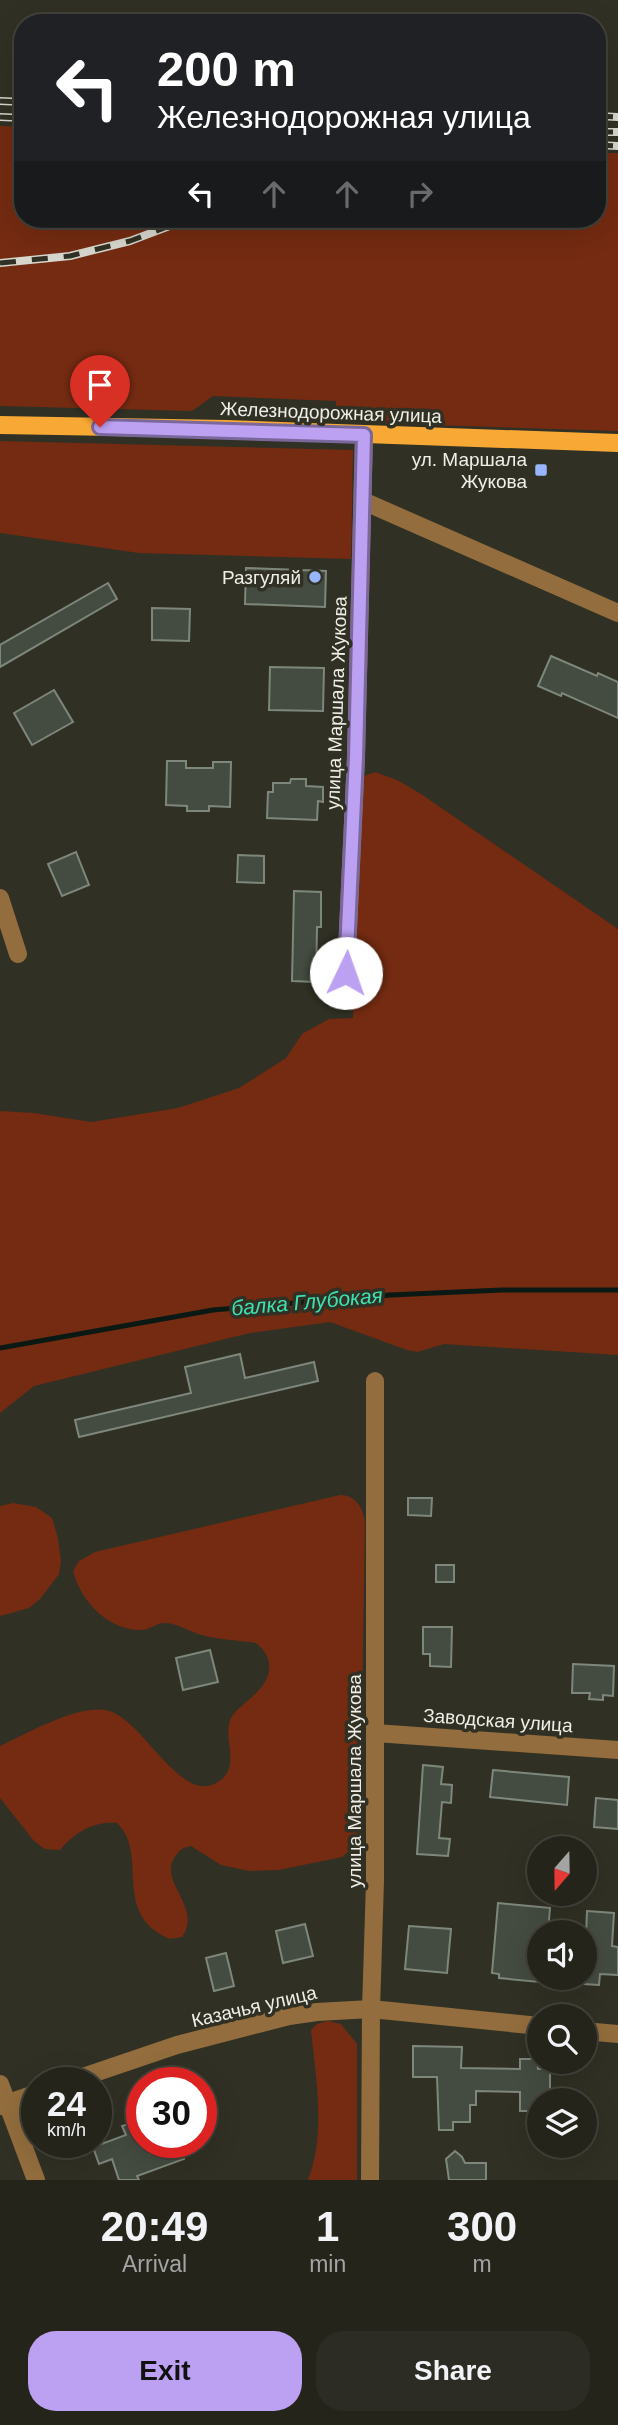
<!DOCTYPE html>
<html lang="en">
<head>
<meta charset="utf-8">
<style>
	:root { --surface:#25241b; --page:#2d2c24; --text:#f1f3f6; --muted:#a3a4a3; --line:#42413a; --accent:#bca0f2 }
	body { margin:0; font-family:Arial,sans-serif; background:var(--page); color:var(--text); height:100vh; display:flex; flex-direction:column; font-size:26px; white-space:nowrap }
	* { box-sizing:border-box; margin:0 }
	p { font-size:23px; color:var(--muted) }
	.icon { flex:none; width:38px; height:38px; fill:none; stroke:currentColor; stroke-width:2; stroke-linecap:round; stroke-linejoin:round }
	.map { position:relative; height:2180px; overflow:hidden }
	.details { display:flex; flex-direction:column; background:var(--surface); flex:1 }
	.details>* { flex:none }
	.banner { position:absolute; left:14px; top:14px; width:592px; height:214px; border-radius:28px; box-shadow:0 7px 28px #0002,0 0 0 2px var(--line); background:#202124; color:#fff; overflow:hidden }
	.needle { width:46px; rotate:200deg }
	.buttons { position:absolute; left:527px; top:1836px; display:grid; gap:14px }
	.buttons a { display:grid; place-items:center; width:70px; height:70px; border-radius:50%; background:var(--surface); box-shadow:0 7px 28px #0002,0 0 0 2px var(--line); font-size:35px }
	.speed { position:absolute; left:21px; top:2067px; display:flex; gap:14px; font-size:35px; font-weight:700; text-align:center }
	.speed>* { display:grid; place-content:center; width:91px; height:91px; border-radius:50%; background:var(--surface); box-shadow:0 7px 28px #0002,0 0 0 2px var(--line); line-height:1 }
	.speed small { font-size:18px; font-weight:400 }
	.speed .limit { border:10px solid #d22; background:#fff; color:#111 }
	.pin { position:absolute; display:grid; place-items:center; width:60px; height:60px; color:#fff; margin:-72px -30px; border-radius:50% 50% 50% 0; rotate:-45deg; box-shadow:0 0 7px #0007 }
	.pin .icon { rotate:45deg }
	.me { position:absolute; width:77px; margin:-38px; rotate:3deg; stroke-linejoin:round; filter:drop-shadow(0 0 5px #0008) }
	.turn { display:flex; align-items:center; gap:24px; height:147px; padding:0 28px; font-size:32px }
	.turn .icon { width:91px; height:91px; stroke-width:2.5 }
	.turn b { display:block; font-size:49px; line-height:60px }
	.lanes { display:flex; align-items:center; height:66px; padding:0 28px; background:#0003; justify-content:center; gap:35px; direction:ltr }
	.lanes .off { opacity:.35 }
	.eta { display:flex; justify-content:space-evenly; align-items:center; height:119px; text-align:center }
	.eta b { font-size:42px; font-weight:600; line-height:49px }
	.cta { display:flex; gap:14px; margin-top:auto; padding:14px 28px }
	.cta a { flex:1; height:80px; border-radius:28px; background:var(--accent); color:#111; font-size:28px; font-weight:600; line-height:80px; text-align:center }
	.cta a+a { background:var(--page); color:var(--text) }
	.map>svg:first-child { display:block }
	.green { fill:#742b11 }
	.lines { fill:none; stroke-linecap:round; stroke-linejoin:round }
	.stream { stroke:#0a1914; stroke-width:5 }
	.building { fill:#444b40; stroke:#7e877b; stroke-width:2 }
	.minor { stroke:#936d3d; stroke-width:18 }
	.major { stroke:#f7a835; stroke-width:18 }
	.rail-casing { stroke:#d6d6cd; stroke-width:8 }
	.rail { stroke:#313024; stroke-width:5; stroke-dasharray:16; stroke-linecap:butt }
	.route-casing { stroke:#7a689d; stroke-width:18 }
	.route { stroke:#bca0f2; stroke-width:12 }
	.poi-dot { fill:#97b6fd; stroke:#313024; stroke-width:2.5 }
	.labels { text-anchor:middle; stroke-width:7; stroke-linejoin:round; paint-order:stroke }
	.street-label { font-size:19px; fill:#efefe7; stroke:#313024 }
	.poi-label { font-size:19px; fill:#efefe7; stroke:#313024; text-anchor:end }
	.water-label { font-size:21px; font-style:italic; fill:#3de2b2; stroke:#313024 }
</style>
</head>
<body>
<div class="map">
<svg width="618" height="2180" viewBox="0 0 618 2180">
	<rect width="100%" height="100%" fill="#313024"/>
	<g class="green">
		<polygon points="0,126 23,127 23,219 597,219 597,153 618,153 618,431 336,422 336,401 213,396 192,411 0,406"/>
		<polygon points="0,441 353,450 351,559 139,553 0,533"/>
		<polygon points="375,772 397,780 421,794 618,929 618,1355 444,1344 417,1352 407,1350 330,1322 250,1333 34,1386 0,1413 0,1111 34,1113 91,1122 178,1108 239,1088 286,1058 302,1034 329,1019 353,1018 361,787 364,776"/>
		<path d="M340 1495C355 1495 363 1507 365 1522L360 1842 342 1857 279 1870 249 1871 221 1865 191 1846C184 1847 181 1849 177 1854 154 1880 204 1906 182 1937L170 1939C110 1914 150 1854 117 1823 94 1821 75 1832 60 1850L45 1849 34 1841 0 1798V1746C29 1733 74 1706 105 1710 143 1715 182 1813 222 1779 240 1763 222 1736 231 1718 236 1709 250 1700 257 1692 273 1676 274 1657 256 1643 238 1640 220 1640 202 1635 190 1632 179 1624 167 1623 157 1622 150 1630 141 1630 107 1630 81 1601 73 1571L79 1561 95 1552Z"/>
		<polygon points="13,1503 36,1507 52,1518 58,1538 61,1561 59,1574 40,1599 29,1608 0,1616 0,1506"/>
		<path d="M328 2021 341 2024 357 2044V2180H308C326 2134 316 2079 311 2030L317 2024Z"/>
	</g>
	<g class="lines">
		<polyline class="stream" points="0,1348 213,1310 390,1295 502,1290 618,1290"/>
	</g>
	<g class="building">
		<polygon points="246,568 326,571 325,607 245,604"/>
		<polygon points="108,583 117,599 0,667 0,645"/>
		<polygon points="152,608 190,609 189,641 152,640"/>
		<polygon points="551,656 597,676 598,673 618,682 618,718 562,693 561,696 538,686"/>
		<polygon points="270,667 324,668 323,711 269,710"/>
		<polygon points="54,690 73,722 32,745 14,713"/>
		<polygon points="167,761 186,761 186,768 213,768 213,762 231,762 230,807 209,806 209,811 187,811 187,806 166,805"/>
		<polygon points="291,779 306,779 306,786 323,787 323,802 318,801 317,820 267,818 268,792 273,792 273,783 290,783"/>
		<polygon points="76,852 89,885 62,896 48,864"/>
		<polygon points="238,855 264,856 264,883 237,882"/>
		<polygon points="294,891 321,892 321,927 317,927 316,982 292,981"/>
		<polygon points="240,1354 245,1378 314,1362 318,1381 79,1437 75,1420 191,1393 185,1367"/>
		<polygon points="408,1498 432,1498 431,1516 408,1515"/>
		<rect x="436" y="1565" width="18" height="17"/>
		<polygon points="423,1627 452,1627 451,1667 430,1666 430,1654 423,1654"/>
		<polygon points="210,1650 218,1682 183,1690 176,1658"/>
		<polygon points="573,1664 614,1666 613,1696 603,1695 603,1700 589,1699 590,1693 572,1693"/>
		<polygon points="423,1765 443,1767 441,1784 452,1785 451,1803 442,1802 439,1838 450,1839 448,1856 417,1854"/>
		<polygon points="493,1770 569,1777 567,1805 490,1797"/>
		<polygon points="596,1798 618,1800 618,1829 594,1827"/>
		<polygon points="498,1903 550,1908 548,1932 539,1932 539,1982 499,1978 499,1974 492,1973"/>
		<polygon points="587,1911 614,1913 612,1946 618,1947 618,1975 600,1974 599,1985 584,1984"/>
		<polygon points="305,1924 313,1956 283,1963 276,1931"/>
		<polygon points="409,1926 451,1929 447,1973 405,1969"/>
		<polygon points="226,1953 234,1986 214,1991 206,1958"/>
		<polygon points="413,2046 462,2047 461,2068 520,2069 520,2059 537,2059 538,2069 550,2069 550,2100 539,2100 539,2111 520,2111 520,2092 476,2091 476,2105 470,2105 470,2122 453,2122 453,2130 439,2130 437,2077 413,2077"/>
		<polygon points="138,2121 142,2131 142,2142 146,2142 150,2154 179,2144 184,2159 137,2176 139,2180 119,2180 112,2159 99,2164 93,2147 126,2135 122,2126"/>
		<polygon points="455,2151 462,2157 465,2163 486,2163 486,2180 449,2180 446,2159"/>
	</g>
	<g class="lines">
		<g class="minor">
			<polyline points="363,501 618,613"/>
			<polyline points="0,898 18,954"/>
			<polyline points="346,973 356,757 364,435"/>
			<polyline points="375,1733 618,1750"/>
			<polyline points="584,2031 618,2034"/>
			<polyline points="68,2082 177,2045 289,2016 317,2012 371,2009 539,2026"/>
			<polyline points="0,2084 36,2180"/>
			<polyline points="0,2106 37,2093"/>
			<polyline points="370,2180 371,2009 375,1881 375,1381"/>
		</g>
		<polyline class="major" points="0,425 226,429 618,443"/>
		<defs>
			<g id="rail">
				<polyline points="0,101 23,102"/>
				<polyline points="597,116 618,117"/>
				<polyline points="0,117 23,118"/>
				<polyline points="597,132 618,132"/>
				<polyline points="597,145 618,146"/>
				<polyline points="0,263 70,256 130,241 188,219"/>
			</g>
		</defs>
		<use href="#rail" class="rail-casing"/>
		<use href="#rail" class="rail"/>
	</g>
	<g class="lines">
		<defs>
			<polyline id="route" points="100,427 364,435 356,757 346,973"/>
		</defs>
		<use href="#route" class="route-casing"/>
		<use href="#route" class="route"/>
	</g>
	<g class="poi-dot">
		<rect x="534" y="463" width="14" height="14" rx="3.5"/>
		<circle cx="315" cy="577" r="7"/>
	</g>
	<g class="labels">
		<g class="street-label">
			<text transform="translate(331 412) rotate(2)" y="7">Железнодорожная улица</text>
			<text transform="translate(336 703) rotate(-88)" y="7">улица Маршала Жукова</text>
			<text transform="translate(498 1720) rotate(4)" y="7">Заводская улица</text>
			<text transform="translate(354 1781) rotate(-90)" y="7">улица Маршала Жукова</text>
			<text transform="translate(254 2006) rotate(-13)" y="7">Казачья улица</text>
		</g>
		<g class="poi-label">
			<text x="527" y="466">ул. Маршала<tspan x="527" dy="22">Жукова</tspan></text>
			<text x="301" y="584">Разгуляй</text>
		</g>
		<g class="water-label">
			<text transform="translate(307 1302) rotate(-5)" y="7">балка Глубокая</text>
		</g>
	</g>
</svg>
<div class="buttons">
<a><svg class="needle" viewBox="-14 -14 28 28"><path d="M0-13l5 13h-10z" fill="#e53935"/><path d="M0 13l5-13h-10z" fill="#a3a4a3"/></svg></a>
<a><svg class="icon" aria-label="sound" viewBox="0 0 24 24"><path d="M4 9h4l5-4v14l-5-4H4zM17 9q2 3 0 6"/></svg></a>
<a><svg class="icon" aria-label="search" viewBox="0 0 24 24"><circle cx="10" cy="10" r="6"/><path d="M15 15l6 6"/></svg></a>
<a><svg class="icon" aria-label="layers" viewBox="0 0 24 24"><path d="M12 4l9 5-9 5-9-5zM3 14l9 5 9-5"/></svg></a>
</div>
<div class="speed"><div>24<small>km/h</small></div><div class="limit">30</div></div>
<div class="pin" style="left:100px;top:427px;background:#d93025"><svg class="icon" aria-label="arrive" viewBox="0 0 24 24"><path d="M6 21V4h12l-3 4 3 4H6"/></svg></div>
<svg class="me" style="left:346px;top:973px" viewBox="-20 -20 40 40"><circle r="19" fill="#fff"/><path d="M0-13L10 11 0 6-10 11z" fill="#bca0f2"/></svg>
<div class="banner">
<div class="turn"><svg class="icon" aria-label="left" viewBox="0 0 24 24"><path d="M17 20v-9H6M10 6l-5 5 5 5"/></svg><div><b>200 m</b>Железнодорожная улица</div></div>
<div class="lanes"><svg class="icon" aria-label="left" viewBox="0 0 24 24"><path d="M17 20v-9H6M10 6l-5 5 5 5"/></svg><svg class="icon off" aria-label="ahead" viewBox="0 0 24 24"><path d="M12 20V5M6 11l6-6 6 6"/></svg><svg class="icon off" aria-label="ahead" viewBox="0 0 24 24"><path d="M12 20V5M6 11l6-6 6 6"/></svg><svg class="icon off" aria-label="right" viewBox="0 0 24 24"><path d="M7 20v-9h11M14 6l5 5-5 5"/></svg></div>
</div>
</div>
<section class="details">
<div class="eta">
<div><b>20:49</b><p>Arrival</p></div>
<div><b>1</b><p>min</p></div>
<div><b>300</b><p>m</p></div>
</div>
<div class="cta"><a>Exit</a><a>Share</a></div>
</section>
</body>
</html>
